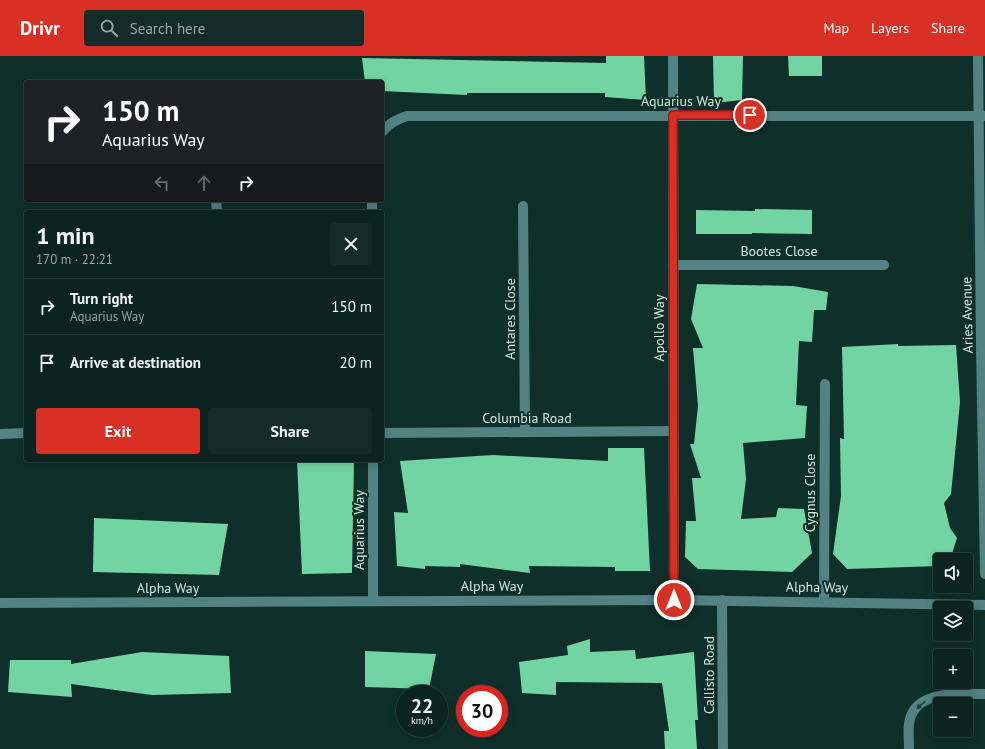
<!DOCTYPE html>
<html lang="en">
<head>
<meta charset="utf-8">
<style>
	:root { --surface:#0b2420; --page:#142c29; --text:#f1f3f6; --muted:#9aa4a5; --line:#2b413e; --accent:#d93025 }
	body { margin:0; font-family:"PT Sans",sans-serif; background:var(--page); color:var(--text); height:100vh; display:flex; flex-direction:column; font-size:15px; white-space:nowrap }
	* { box-sizing:border-box; margin:0 }
	p { font-size:13px; color:var(--muted) }
	.icon { flex:none; width:22px; height:22px; fill:none; stroke:currentColor; stroke-width:2; stroke-linecap:round; stroke-linejoin:round }
	.map { position:relative; flex:1; overflow:hidden }
	.sheet { position:absolute; left:24px; top:154px; width:360px; height:252px; display:flex; flex-direction:column; background:var(--surface); border-radius:4px; box-shadow:0 2px 10px #0003,0 0 0 1px var(--line) }
	.sheet>* { flex:none }
	.guide { position:absolute; left:24px; top:24px; width:360px; height:122px; border-radius:4px; box-shadow:0 2px 10px #0003,0 0 0 1px var(--line); background:#202124; color:#fff; overflow:hidden }
	.controls { position:absolute; left:933px; top:497px; display:grid; gap:8px }
	.controls a { display:grid; place-items:center; width:40px; height:40px; border-radius:4px; background:var(--surface); box-shadow:0 2px 10px #0003,0 0 0 1px var(--line); font-size:20px }
	.speed { position:absolute; left:396px; top:629px; display:flex; gap:8px; font-size:20px; font-weight:700; text-align:center }
	.speed>* { display:grid; place-content:center; width:52px; height:52px; border-radius:50%; background:var(--surface); box-shadow:0 2px 10px #0003,0 0 0 1px var(--line); line-height:1 }
	.speed small { font-size:10px; font-weight:400 }
	.speed .limit { border:6px solid #d22; background:#fff; color:#111 }
	.pin { position:absolute; display:grid; place-items:center; width:34px; height:34px; color:#fff; margin:-17px; border:2px solid #fff; border-radius:50%; box-shadow:0 1px 4px #0007 }
	.me { position:absolute; width:44px; margin:-22px; rotate:0deg; stroke-linejoin:round; filter:drop-shadow(0 0 3px #0008) }
	.turn { display:flex; align-items:center; gap:14px; height:84px; padding:0 12px; font-size:18px }
	.turn .icon { width:52px; height:52px; stroke-width:2.5 }
	.turn b { display:block; font-size:28px; line-height:34px }
	.lanes { display:flex; align-items:center; height:38px; padding:0 12px; background:#0003; justify-content:center; gap:20px; direction:ltr }
	.lanes .off { opacity:.35 }
	.round { display:grid; place-items:center; flex:none; width:42px; height:42px; border-radius:4px; background:var(--page) }
	.summary { display:flex; align-items:center; justify-content:space-between; height:68px; padding:0 12px }
	h1 { font-size:24px; font-weight:800; line-height:30px }
	.cta { display:flex; gap:8px; margin-top:auto; padding:8px 12px }
	.cta a { flex:1; height:46px; border-radius:4px; background:var(--accent); color:#fff; font-size:16px; font-weight:800; line-height:46px; text-align:center }
	.cta a+a { background:var(--page); color:var(--text) }
	ul { padding:0; list-style:none }
	li { display:flex; align-items:center; gap:12px; height:56px; padding:0 12px; border-top:1px solid var(--line) }
	li div { flex:1 }
	li b { display:block; font-size:15px }
	li em { font-style:normal }
	header { display:flex; align-items:center; gap:24px; box-sizing:border-box; height:56px; padding:0 20px; background:var(--accent); color:#fff }
	header strong { font-size:19px }
	nav { display:flex; gap:22px; margin-inline-start:auto; font-size:14px }
	.search { width:280px; height:36px; background:var(--page); display:flex; align-items:center; gap:10px; box-sizing:border-box; padding:0 14px; border-radius:4px; color:var(--muted); font-size:15px }
	.map>svg:first-child { display:block }
	.building { fill:#73d4a3 }
	.lines { fill:none; stroke-linecap:round; stroke-linejoin:round }
	.minor { stroke:#528283; stroke-width:10 }
	.oneway { fill:#1c403c }
	.route-casing { stroke:#8d1f18; stroke-width:10 }
	.route { stroke:#d93025; stroke-width:7 }
	.labels { text-anchor:middle; stroke-width:4; stroke-linejoin:round; paint-order:stroke }
	.street-label { font-size:14px; fill:#d2e5e0; stroke:#0f302a }
</style>
</head>
<body>
<header>
<strong>Drivr</strong>
<div class="search"><svg class="icon" aria-label="search" viewBox="0 0 24 24"><circle cx="10" cy="10" r="6"/><path d="M15 15l6 6"/></svg>Search here</div>
<nav><a>Map</a><a>Layers</a><a>Share</a></nav>
</header>
<div class="map">
<svg width="985" height="693" viewBox="0 0 985 693">
	<rect width="100%" height="100%" fill="#0f302a"/>
	<g class="building">
		<polygon points="606,0 644,0 646,44 605,41 605,37 467,37 467,39 382,35 382,26 365,26 362,2 606,7"/>
		<polygon points="713,0 743,0 742,44 714,47"/>
		<polygon points="788,0 822,0 822,20 789,20"/>
		<polygon points="755,153 812,154 812,178 752,177 752,178 696,178 696,154 755,155"/>
		<polygon points="697,228 793,230 828,236 826,254 814,254 812,286 799,285 796,349 807,350 805,382 743,387 746,423 741,463 776,461 778,452 804,453 812,497 792,516 698,513 685,501 686,465 696,465 692,422 701,422 690,388 694,388 698,350 693,292 703,292 691,263"/>
		<polygon points="898,288 898,290 956,289 960,346 951,438 944,447 950,472 957,482 950,504 940,504 940,510 847,513 833,498 841,440 840,382 844,383 842,291"/>
		<polygon points="608,392 644,392 650,515 615,515 615,511 529,510 530,517 460,508 460,511 425,510 425,513 397,510 394,456 408,457 400,405 493,399 608,405"/>
		<polygon points="297,404 354,404 352,517 302,518"/>
		<polygon points="94,462 228,468 219,519 93,516"/>
		<polygon points="590,583 590,596 635,594 636,603 694,596 698,664 695,664 697,693 665,693 664,675 669,675 662,627 556,626 556,639 522,637 519,606 568,599 567,590"/>
		<polygon points="365,595 436,598 429,633 365,631"/>
		<polygon points="142,596 229,600 231,637 152,639 71,628 72,641 8,636 10,604 71,604 71,608"/>
	</g>
	<g class="lines">
		<g class="minor">
			<polyline points="673,0 674,544"/>
			<polyline points="978,0 981,291 985,518"/>
			<path d="M382 76C389 67 396 64 407 60H985"/>
			<polyline points="216,144 217,156"/>
			<polyline points="372,144 372,156"/>
			<polyline points="523,150 525,376"/>
			<polyline points="673,209 884,209"/>
			<polyline points="382,377 673,375"/>
			<polyline points="0,378 26,377"/>
			<polyline points="373,404 373,545"/>
			<polyline points="722,544 723,693"/>
			<polyline points="824,545 825,328"/>
			<polyline points="0,547 674,544 985,549"/>
			<path d="M909 693C909 685 908 676 909 668 913 633 960 638 985 638"/>
		</g>
	</g>
	<defs><path id="oneway-solid" d="M-6-.8H1V-3.2L6.5 0L1 3.2V.8H-6Z"/></defs>
	<use class="oneway" href="#oneway-solid" transform="translate(921 649) rotate(140)"/>
	<g class="lines">
		<defs>
			<polyline id="route" points="674,544 673,59 750,59"/>
		</defs>
		<use href="#route" class="route-casing"/>
		<use href="#route" class="route"/>
	</g>
	<g class="labels">
		<g class="street-label">
			<text x="681" y="50">Aquarius Way</text>
			<text x="779" y="200">Bootes Close</text>
			<text transform="translate(967 259) rotate(-91)" y="5">Aries Avenue</text>
			<text transform="translate(510 263) rotate(-90)" y="5">Antares Close</text>
			<text transform="translate(659 272) rotate(-90)" y="5">Apollo Way</text>
			<text x="527" y="367">Columbia Road</text>
			<text transform="translate(810 437) rotate(-90)" y="5">Cygnus Close</text>
			<text transform="translate(359 474) rotate(-90)" y="5">Aquarius Way</text>
			<text x="492" y="535">Alpha Way</text>
			<text transform="translate(817 531) rotate(1)" y="5">Alpha Way</text>
			<text x="168" y="537">Alpha Way</text>
			<text transform="translate(709 619) rotate(-90)" y="5">Callisto Road</text>
		</g>
	</g>
</svg>
<div class="controls">
<a><svg class="icon" aria-label="sound" viewBox="0 0 24 24"><path d="M4 9h4l5-4v14l-5-4H4zM17 9q2 3 0 6"/></svg></a>
<a><svg class="icon" aria-label="layers" viewBox="0 0 24 24"><path d="M12 4l9 5-9 5-9-5zM3 14l9 5 9-5"/></svg></a>
<a>+</a>
<a>−</a>
</div>
<div class="speed"><div>22<small>km/h</small></div><div class="limit">30</div></div>
<div class="pin" style="left:750px;top:59px;background:#d93025"><svg class="icon" aria-label="arrive" viewBox="0 0 24 24"><path d="M6 21V4h12l-3 4 3 4H6"/></svg></div>
<svg class="me" style="left:674px;top:544px" viewBox="-20 -20 40 40"><circle r="17" fill="#d93025" stroke="#fff" stroke-width="3"/><path d="M0-11L8 9 0 5-8 9z" fill="#fff"/></svg>
<div class="guide">
<div class="turn"><svg class="icon" aria-label="right" viewBox="0 0 24 24"><path d="M7 20v-9h11M14 6l5 5-5 5"/></svg><div><b>150 m</b>Aquarius Way</div></div>
<div class="lanes"><svg class="icon off" aria-label="left" viewBox="0 0 24 24"><path d="M17 20v-9H6M10 6l-5 5 5 5"/></svg><svg class="icon off" aria-label="ahead" viewBox="0 0 24 24"><path d="M12 20V5M6 11l6-6 6 6"/></svg><svg class="icon" aria-label="right" viewBox="0 0 24 24"><path d="M7 20v-9h11M14 6l5 5-5 5"/></svg></div>
</div>
<section class="sheet">
<div class="summary"><div><h1>1 min</h1><p>170 m · 22:21</p></div><a class="round"><svg class="icon" aria-label="close" viewBox="0 0 24 24"><path d="M6 6l12 12M18 6L6 18"/></svg></a></div>
<ul>
<li><svg class="icon" aria-label="right" viewBox="0 0 24 24"><path d="M7 20v-9h11M14 6l5 5-5 5"/></svg><div><b>Turn right</b><p>Aquarius Way</p></div><em>150 m</em></li>
<li><svg class="icon" aria-label="arrive" viewBox="0 0 24 24"><path d="M6 21V4h12l-3 4 3 4H6"/></svg><div><b>Arrive at destination</b></div><em>20 m</em></li>
</ul>
<div class="cta"><a>Exit</a><a>Share</a></div>
</section>
</div>
</body>
</html>
